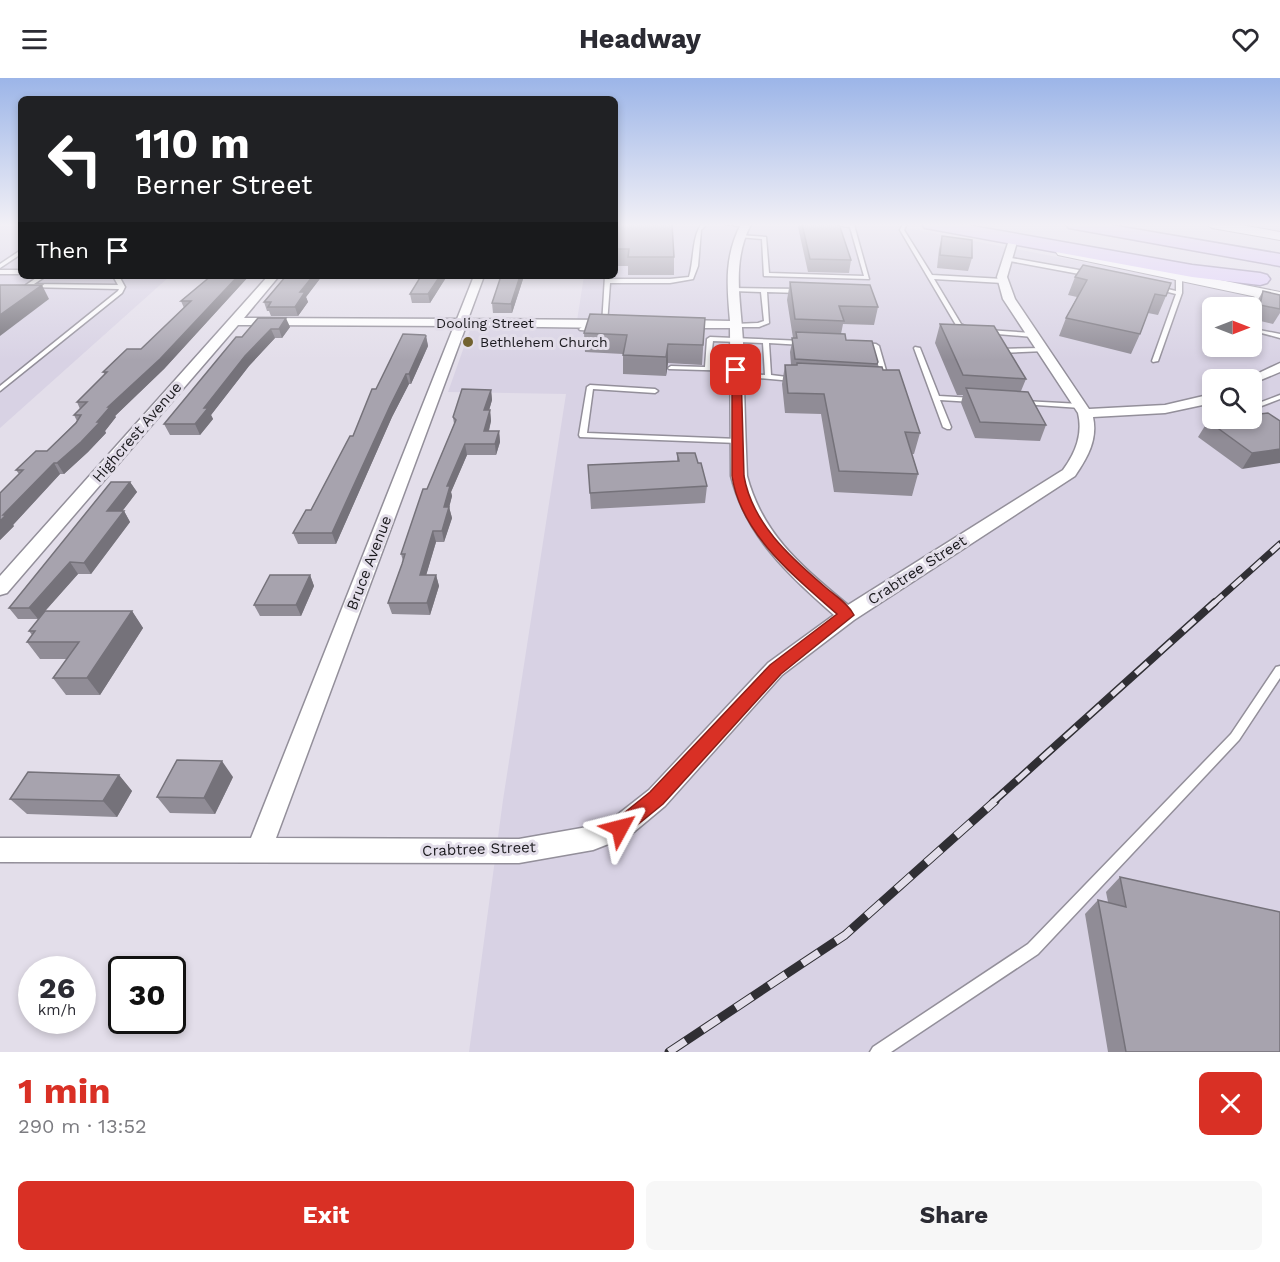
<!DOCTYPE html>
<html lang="en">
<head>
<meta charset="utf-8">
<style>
	:root { --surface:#fff; --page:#f7f7f7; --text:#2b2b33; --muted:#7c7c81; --accent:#d93025 }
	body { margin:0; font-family:"Work Sans",sans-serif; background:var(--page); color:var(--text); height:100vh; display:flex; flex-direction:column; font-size:22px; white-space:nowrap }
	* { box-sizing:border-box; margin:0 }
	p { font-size:20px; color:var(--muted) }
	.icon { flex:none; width:33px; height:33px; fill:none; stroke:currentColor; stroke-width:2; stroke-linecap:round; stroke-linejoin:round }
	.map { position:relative; height:974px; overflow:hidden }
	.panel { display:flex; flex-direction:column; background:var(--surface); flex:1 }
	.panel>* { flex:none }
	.banner { position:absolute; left:18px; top:18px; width:600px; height:183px; border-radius:9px; box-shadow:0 3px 9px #0003; background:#202124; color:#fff; overflow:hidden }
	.needle { width:39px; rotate:90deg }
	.tools { position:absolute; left:1202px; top:219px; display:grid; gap:12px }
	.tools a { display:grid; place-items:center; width:60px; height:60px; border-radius:9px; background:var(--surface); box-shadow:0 3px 9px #0003; font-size:30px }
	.speed { position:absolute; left:18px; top:878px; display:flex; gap:12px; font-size:30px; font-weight:700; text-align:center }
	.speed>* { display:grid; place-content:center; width:78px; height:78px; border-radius:50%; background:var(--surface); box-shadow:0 3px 9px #0003; line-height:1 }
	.speed small { font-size:15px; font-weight:400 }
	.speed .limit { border:3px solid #111; border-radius:9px; background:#fff; color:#111 }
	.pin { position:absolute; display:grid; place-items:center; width:51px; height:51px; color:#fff; margin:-26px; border-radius:12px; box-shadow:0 3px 9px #0006 }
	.me { position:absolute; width:66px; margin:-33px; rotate:52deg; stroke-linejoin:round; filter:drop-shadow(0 0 4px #0008) }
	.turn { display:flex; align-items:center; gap:21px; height:126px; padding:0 18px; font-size:27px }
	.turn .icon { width:78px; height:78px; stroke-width:2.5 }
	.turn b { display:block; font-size:42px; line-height:51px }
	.then { display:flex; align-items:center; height:57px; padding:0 18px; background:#0003; gap:12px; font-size:22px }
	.round { display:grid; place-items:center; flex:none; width:63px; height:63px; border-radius:9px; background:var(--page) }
	.overview { display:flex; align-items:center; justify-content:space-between; height:102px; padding:0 18px }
	h1 { font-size:36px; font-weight:700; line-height:45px; color:var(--accent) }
	.button { display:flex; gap:12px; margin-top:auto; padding:12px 18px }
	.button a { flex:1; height:69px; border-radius:9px; background:var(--accent); color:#fff; font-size:24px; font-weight:700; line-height:69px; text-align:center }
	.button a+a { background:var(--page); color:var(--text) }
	header { display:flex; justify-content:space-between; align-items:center; height:78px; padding:0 18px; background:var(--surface); font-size:27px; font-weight:700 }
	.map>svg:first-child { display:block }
	.built { fill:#d8d2e4; fill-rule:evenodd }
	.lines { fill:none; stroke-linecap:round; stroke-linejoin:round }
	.lane-casing { stroke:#938f9a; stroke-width:3 }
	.street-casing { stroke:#938f9a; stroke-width:3 }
	.secondary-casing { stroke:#938f9a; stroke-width:2 }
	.highway-casing { stroke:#9a8fad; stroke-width:3 }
	.lane { fill:#fff; fill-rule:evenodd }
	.street { fill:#fff; fill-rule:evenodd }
	.secondary { fill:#fff; fill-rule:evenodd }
	.highway { fill:#dfcefa; fill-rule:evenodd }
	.rail-far2-casing { stroke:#302f34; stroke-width:7 }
	.rail-far1-casing { stroke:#302f34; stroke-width:8 }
	.rail-casing { stroke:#302f34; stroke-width:9 }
	.rail-far2 { stroke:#e3deea; stroke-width:4.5; stroke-dasharray:13; stroke-linecap:butt }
	.rail-far1 { stroke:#e3deea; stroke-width:5; stroke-dasharray:16; stroke-linecap:butt }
	.rail { stroke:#e3deea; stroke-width:7; stroke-dasharray:20; stroke-linecap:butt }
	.wall { fill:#908c96 }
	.shaded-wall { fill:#75727a }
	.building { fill:#a7a3ae; stroke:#75727a; stroke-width:1.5 }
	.route { fill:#d93025; stroke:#8d1f18; stroke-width:1.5 }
	.poi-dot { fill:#726230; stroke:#e3deea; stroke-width:2 }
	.labels { text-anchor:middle; stroke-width:6; stroke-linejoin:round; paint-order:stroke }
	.far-street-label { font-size:14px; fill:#1b1a1e; stroke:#e3deea }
	.far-poi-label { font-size:14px; fill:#1b1a1e; stroke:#e3deea; text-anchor:start }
	.street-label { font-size:15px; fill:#1b1a1e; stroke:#e3deea }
</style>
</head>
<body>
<header><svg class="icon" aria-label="menu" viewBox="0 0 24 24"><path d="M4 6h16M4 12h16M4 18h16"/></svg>Headway<svg class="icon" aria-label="heart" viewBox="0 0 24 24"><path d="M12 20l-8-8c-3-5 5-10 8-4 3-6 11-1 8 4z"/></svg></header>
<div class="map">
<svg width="1280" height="974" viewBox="0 0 1280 974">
	<rect width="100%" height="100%" fill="#e3deea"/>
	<g class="built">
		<polygon points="0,146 21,146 21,198 170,198 0,350"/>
		<path d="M615 146H886L1280 222V974H469L503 722 566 316 448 314 471 249H576L584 198H615ZM1212 230H1251V268H1212ZM1212 302H1251V340H1212Z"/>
	</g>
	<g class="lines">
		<defs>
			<g id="lane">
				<path d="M702 146H707L701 152 698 188 693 201 670 205H610L607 246 602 247 605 198H611L610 201H670L689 199C694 183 692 157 702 146Z"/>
				<polygon points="726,146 741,146 747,148 745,149"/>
				<polygon points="829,146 854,147 869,201 764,198 762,161 739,159 737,158 739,157 766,159 769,195 864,198 850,149"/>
				<polygon points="903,146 907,146 904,152 932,197 1003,201 1006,203 1003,205 934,201 961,246 972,251 972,253 968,253 956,247 900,152"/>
				<polygon points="21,172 21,176 0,190 0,186"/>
				<polygon points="1006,179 1090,194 1093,196 1090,198 1004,182 1004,180"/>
				<rect x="0" y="192" width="21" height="4"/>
				<polygon points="1176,196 1182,202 1182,215 1158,283 1153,284 1152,283 1176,216 1156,211 1159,209 1176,213 1176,202 1173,198"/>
				<polygon points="39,198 46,198 34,206 118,207 113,198 119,198 125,209 122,215 0,313 0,308 118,213 119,211 26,209 26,207"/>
				<polygon points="731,210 800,211 803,213 800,215 767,214 769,245 759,249 736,249 734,248 734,246 758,245 764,243 761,214 733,213 731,212"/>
				<polygon points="1254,214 1258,214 1260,222 1280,226 1280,230 1255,224"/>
				<polygon points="582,249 598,249 601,251 598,253 580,252 579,251"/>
				<polygon points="1254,251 1280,256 1280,260 1254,253"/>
				<polygon points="987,252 1033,255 1036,257 1033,259 985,255 984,254"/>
				<polygon points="710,259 803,263 806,265 803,267 769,265 771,297 795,300 796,301 793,303 735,298 735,296 737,295 765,297 763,265 713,263 712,271 736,272 739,274 736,276 712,275 711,289 736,290 739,292 738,293 669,291 668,290 671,288 705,289 707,261"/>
				<polygon points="862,265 876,266 879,268 887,296 884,299 880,299 879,298 881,296 873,270 860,268 860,266"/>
				<polygon points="915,269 920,270 939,318 973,320 976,322 973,324 940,322 951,349 950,351 947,351 943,349 914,270"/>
				<polygon points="1043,270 1045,271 1045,273 999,275 996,273 999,271"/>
				<polygon points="590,307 655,311 658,313 655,315 593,311 587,355 738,361 742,363 738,365 580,359 579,357 587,309"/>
				<polygon points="1280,317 1280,321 1251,332 1251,328"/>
				<polygon points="1023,323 1081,326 1084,328 1081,330 1021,326 1021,324"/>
				<polygon points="1280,588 1280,600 1239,662 1038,876 891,974 870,974 873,969 1028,866 1231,656 1276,589"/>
			</g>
			<g id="street">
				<path d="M741 146H751C731 185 741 222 743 264 744 309 745 353 747 398 763 458 803 489 848 527L1063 392C1076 374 1083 356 1078 335L1003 221 997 199 1009 162 1017 164 1007 199 1015 221 1089 331 1165 327 1212 316V325L1165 335 1093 339C1098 362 1087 380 1075 398L854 542 782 597 665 728 629 758 593 772 519 785 0 784V760H251L454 248 238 247 7 515 0 517V498L268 198H279L244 240 457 241 474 198H484L468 241 611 242 617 246 611 250 466 248 276 760 519 761 593 748 612 741 649 712 768 585 834 537C789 497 746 459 731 398L730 250H681L675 246 681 242 730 243C727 208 724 179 741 146Z"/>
				<polygon points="1280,285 1280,294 1251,306 1251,302 1244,302"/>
			</g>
			<g id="secondary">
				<polygon points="1205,146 1235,146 1280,154 1280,162 1212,150"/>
				<polygon points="1063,170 1280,214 1280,224 1058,177 1056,174"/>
			</g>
			<g id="highway">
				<polygon points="922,146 961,146 1192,187 1260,195 1267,197 1270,201 1267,205 1260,207 1192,199 931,151 925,150"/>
				<polygon points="1066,146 1105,146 1280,176 1280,188 1075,151 1069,150"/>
			</g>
		</defs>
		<use href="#lane" class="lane-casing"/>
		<use href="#street" class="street-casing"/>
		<use href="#secondary" class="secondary-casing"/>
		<use href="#highway" class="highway-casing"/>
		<use href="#lane" class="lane"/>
		<use href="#street" class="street"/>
		<use href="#secondary" class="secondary"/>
		<use href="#highway" class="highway"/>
		<defs>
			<polyline id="rail-far2" points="1213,526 1280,466"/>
			<polyline id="rail-far1" points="993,724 1215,524"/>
			<polyline id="rail" points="669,974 845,857 995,723"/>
		</defs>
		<use href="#rail-far2" class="rail-far2-casing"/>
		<use href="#rail-far1" class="rail-far1-casing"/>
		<use href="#rail" class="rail-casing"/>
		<use href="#rail-far2" class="rail-far2"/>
		<use href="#rail-far1" class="rail-far1"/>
		<use href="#rail" class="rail"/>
	</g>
	<g class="wall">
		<polygon points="619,146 674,179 674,197 628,197 628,188 618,188 617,171"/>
		<polygon points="799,146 839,146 851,182 849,195 808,194 798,149"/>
		<polygon points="942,158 972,180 968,193 937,190 939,171"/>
		<polygon points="211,198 249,198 164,291 115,338 116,339 105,353 106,355 88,374 64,396 60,396 13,447 14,448 0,462 19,396 16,392 47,373 77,343 74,337 80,331 77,324 105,297 103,294 141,271 184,230 181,223"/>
		<polygon points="286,198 322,198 306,219 308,224 298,238 271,238 269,233 267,233 264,224"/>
		<polygon points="421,198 447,198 430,225 412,225 410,216"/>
		<polygon points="501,198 524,198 512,235 493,235 492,225"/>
		<polygon points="1075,199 1166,218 1158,237 1148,235 1140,256 1131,276 1059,258 1066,240 1077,219 1068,217"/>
		<polygon points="790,204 878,229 874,247 843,246 841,256 846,262 878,284 877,289 883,292 920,355 914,376 912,376 918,396 912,418 834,414 821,336 785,335 782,306 785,287 791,287 790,274 793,260 787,222"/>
		<polygon points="1263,213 1280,217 1280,235 1273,246 1252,241 1255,227"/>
		<polygon points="258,240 290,249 282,260 275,260 249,288 211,337 213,341 200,357 170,357 164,346 242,259"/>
		<polygon points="705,240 702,287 668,285 666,298 623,296 623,276 585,274 584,255"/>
		<polygon points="940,246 1026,301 1021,313 1046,347 1040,363 975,360 961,325 963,317 957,317 935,265"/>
		<polygon points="426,258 428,268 411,306 409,306 392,339 336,466 298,466 293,455 311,432 353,358 376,311"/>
		<polygon points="491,312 492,322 489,332 490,332 491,343 489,353 499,353 500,364 496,377 467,377 451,414 452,418 449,429 452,440 444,464 436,464 426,497 436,497 439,508 430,537 392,536 388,525 403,483 401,476 454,346 453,339"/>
		<polygon points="1208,343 1280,343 1242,391 1198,359"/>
		<polygon points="677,375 698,385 707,408 705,425 591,431 588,387 677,383"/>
		<polygon points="130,404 137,414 122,433 124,433 130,444 91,496 78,496 38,541 18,541 9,530"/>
		<polygon points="310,497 314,508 301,538 260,538 254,527"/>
		<polygon points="132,533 143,550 100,617 66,617 53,600 67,581 40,581 27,564 32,557 29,553"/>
		<polygon points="119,697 132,713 117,739 27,736 10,721"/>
		<polygon points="233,699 215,736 170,735 157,719"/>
		<polygon points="1120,799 1280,974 1108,974 1085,836 1098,822 1108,824 1106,814"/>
	</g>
	<g class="shaded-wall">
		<polygon points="238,198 249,198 164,291 115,338 116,339 105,353 106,355 88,374 64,396 57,385 97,344 108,329"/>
		<polygon points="313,198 322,198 306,219 308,224 298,238 295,229 300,214"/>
		<polygon points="440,198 447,198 430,225 428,216"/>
		<polygon points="520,198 524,198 512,235 511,226"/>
		<polygon points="42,207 49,221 0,258 0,237"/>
		<polygon points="286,240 290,249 282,260 279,251"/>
		<polygon points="271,251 275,260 249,288 211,337 213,341 200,357 195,346 204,330 245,278"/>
		<polygon points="426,258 428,268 411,306 409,296"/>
		<polygon points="668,266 668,285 666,298 666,279"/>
		<polygon points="406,296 409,306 392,339 336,466 332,455 390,328"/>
		<polygon points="491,312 492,322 486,343 484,332"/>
		<polygon points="490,332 491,343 486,363 484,353"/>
		<polygon points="499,353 500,364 496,377 495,366"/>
		<polygon points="465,366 467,377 451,414 452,418 447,438 449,429 452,440 444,464 442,453 444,429 447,408"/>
		<polygon points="1280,371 1280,385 1242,391 1252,375"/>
		<polygon points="54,385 60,396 13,447 14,448 0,462 0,443 3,437"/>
		<polygon points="130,404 137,414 114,444 107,433"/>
		<polygon points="124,433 130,444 91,496 84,485"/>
		<polygon points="433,453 436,464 423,508 420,497"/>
		<polygon points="70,484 78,496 38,541 29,530"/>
		<polygon points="310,497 314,508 301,538 296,527"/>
		<polygon points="436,497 439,508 430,537 427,525"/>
		<polygon points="132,533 143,550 100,617 87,600"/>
		<polygon points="222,683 233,699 215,736 204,720"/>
		<polygon points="119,697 132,713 117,739 103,723"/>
	</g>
	<g class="building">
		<polygon points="619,146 672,146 674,179 628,179 629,171 617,171"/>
		<polygon points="802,146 839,146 851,182 810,181"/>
		<polygon points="942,158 972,162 972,180 940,177"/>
		<polygon points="1083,187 1171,205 1166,218 1155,216 1140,256 1066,240 1087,202 1075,199"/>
		<polygon points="211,198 238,198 160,281 108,329 110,329 97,344 100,344 81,364 57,385 54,385 3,437 6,437 0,443 0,415 23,392 16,392 36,373 47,373 76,345 81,337 74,337 87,324 77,324 107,294 103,294 127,271 141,271 191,223 181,223"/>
		<polygon points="286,198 313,198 300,214 305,214 295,229 268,229 271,224 264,224"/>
		<polygon points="421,198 440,198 428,216 410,216"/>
		<polygon points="501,198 520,198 511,226 492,225"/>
		<polygon points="790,204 870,207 878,229 839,228 844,243 795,241"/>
		<polygon points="0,207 42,207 0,237"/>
		<polygon points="1263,213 1280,217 1280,231 1260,227"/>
		<polygon points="590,236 705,240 703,267 668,266 666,279 623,277 627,257 584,255"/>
		<polygon points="258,240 286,240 279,251 271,251 245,278 204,330 208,330 195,346 164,346 236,259 242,259"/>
		<polygon points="940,246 994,248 1026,301 963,297"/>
		<polygon points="796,254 845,256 846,262 872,263 878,284 877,286 795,281 792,260 797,260"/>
		<polygon points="403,256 425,257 426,258 409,296 406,296 390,328 332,455 293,455 306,432 311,432 350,358 353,358 372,311 376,311"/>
		<polygon points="797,285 882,289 883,292 899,292 920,355 905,354 918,396 839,393 824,316 788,315 785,287 797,287"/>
		<polygon points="966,310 1028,314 1046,347 980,344"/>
		<polygon points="462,311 491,312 484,332 490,332 484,353 499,353 495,366 465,366 447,408 450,408 444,429 449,429 442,453 433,453 420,497 436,497 427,525 388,525 402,486 405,476 401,476 423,411 427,411 456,342 453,339"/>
		<polygon points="1268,335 1280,343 1280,371 1252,375 1208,343 1227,340 1251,340 1251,337"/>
		<polygon points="677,375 695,375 698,385 701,385 707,408 590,415 588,387 679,383"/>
		<polygon points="111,404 130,404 107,433 124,433 84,485 70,484 29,530 9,530"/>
		<polygon points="270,497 310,497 296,527 254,527"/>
		<polygon points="45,533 132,533 87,600 53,600 79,564 27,564 35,553 29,553"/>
		<polygon points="177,682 222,683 204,720 157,719"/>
		<polygon points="28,694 119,697 103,723 10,721"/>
		<polygon points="1120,799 1280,834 1280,974 1126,974 1098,822 1126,829"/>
	</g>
	<linearGradient id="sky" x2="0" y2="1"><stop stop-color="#9cb5e8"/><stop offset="0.52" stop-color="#f2f0f6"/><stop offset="1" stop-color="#f2f0f6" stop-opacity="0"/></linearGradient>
	<rect width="1280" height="282" fill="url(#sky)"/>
	<path class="route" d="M736 289 741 292 744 398C752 445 790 479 824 508 834 517 848 525 854 537L781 596 663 726 626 756 620 759 613 756 610 750 613 744 650 714 770 587 837 536C795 499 741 457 732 398V292Z"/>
	<circle class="poi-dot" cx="468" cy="264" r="6"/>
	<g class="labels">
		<g class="far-street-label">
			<text x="485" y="250">Dooling Street</text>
		</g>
		<g class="far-poi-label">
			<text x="480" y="269">Bethlehem Church</text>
		</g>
		<g class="street-label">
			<text transform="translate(137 354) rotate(-49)" y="5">Highcrest Avenue</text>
			<text transform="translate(369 485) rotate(-69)" y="5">Bruce Avenue</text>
			<text transform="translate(917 492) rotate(-33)" y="5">Crabtree Street</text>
			<text transform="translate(479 771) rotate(-2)" y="5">Crabtree Street</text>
		</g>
	</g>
</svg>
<div class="tools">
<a><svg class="needle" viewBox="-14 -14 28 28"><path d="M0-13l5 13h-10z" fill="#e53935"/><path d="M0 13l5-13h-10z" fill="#7c7c81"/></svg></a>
<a><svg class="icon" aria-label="search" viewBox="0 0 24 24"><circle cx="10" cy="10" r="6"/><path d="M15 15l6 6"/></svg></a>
</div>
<div class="speed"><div>26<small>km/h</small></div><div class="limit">30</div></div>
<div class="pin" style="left:736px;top:292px;background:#d93025"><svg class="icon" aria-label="arrive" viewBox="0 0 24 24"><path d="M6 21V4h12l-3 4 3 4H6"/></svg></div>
<svg class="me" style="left:620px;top:750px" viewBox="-20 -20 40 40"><path d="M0-17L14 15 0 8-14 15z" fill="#d93025" stroke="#fff" stroke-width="4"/></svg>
<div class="banner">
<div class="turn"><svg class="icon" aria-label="left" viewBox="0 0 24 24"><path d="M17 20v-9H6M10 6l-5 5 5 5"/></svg><div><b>110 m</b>Berner Street</div></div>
<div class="then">Then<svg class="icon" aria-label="arrive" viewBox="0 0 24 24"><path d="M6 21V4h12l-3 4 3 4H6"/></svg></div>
</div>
</div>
<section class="panel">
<div class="overview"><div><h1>1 min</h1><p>290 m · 13:52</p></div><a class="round" style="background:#d93025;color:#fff"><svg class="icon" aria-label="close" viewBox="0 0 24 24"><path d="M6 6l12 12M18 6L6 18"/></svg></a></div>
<div class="button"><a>Exit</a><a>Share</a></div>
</section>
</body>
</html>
